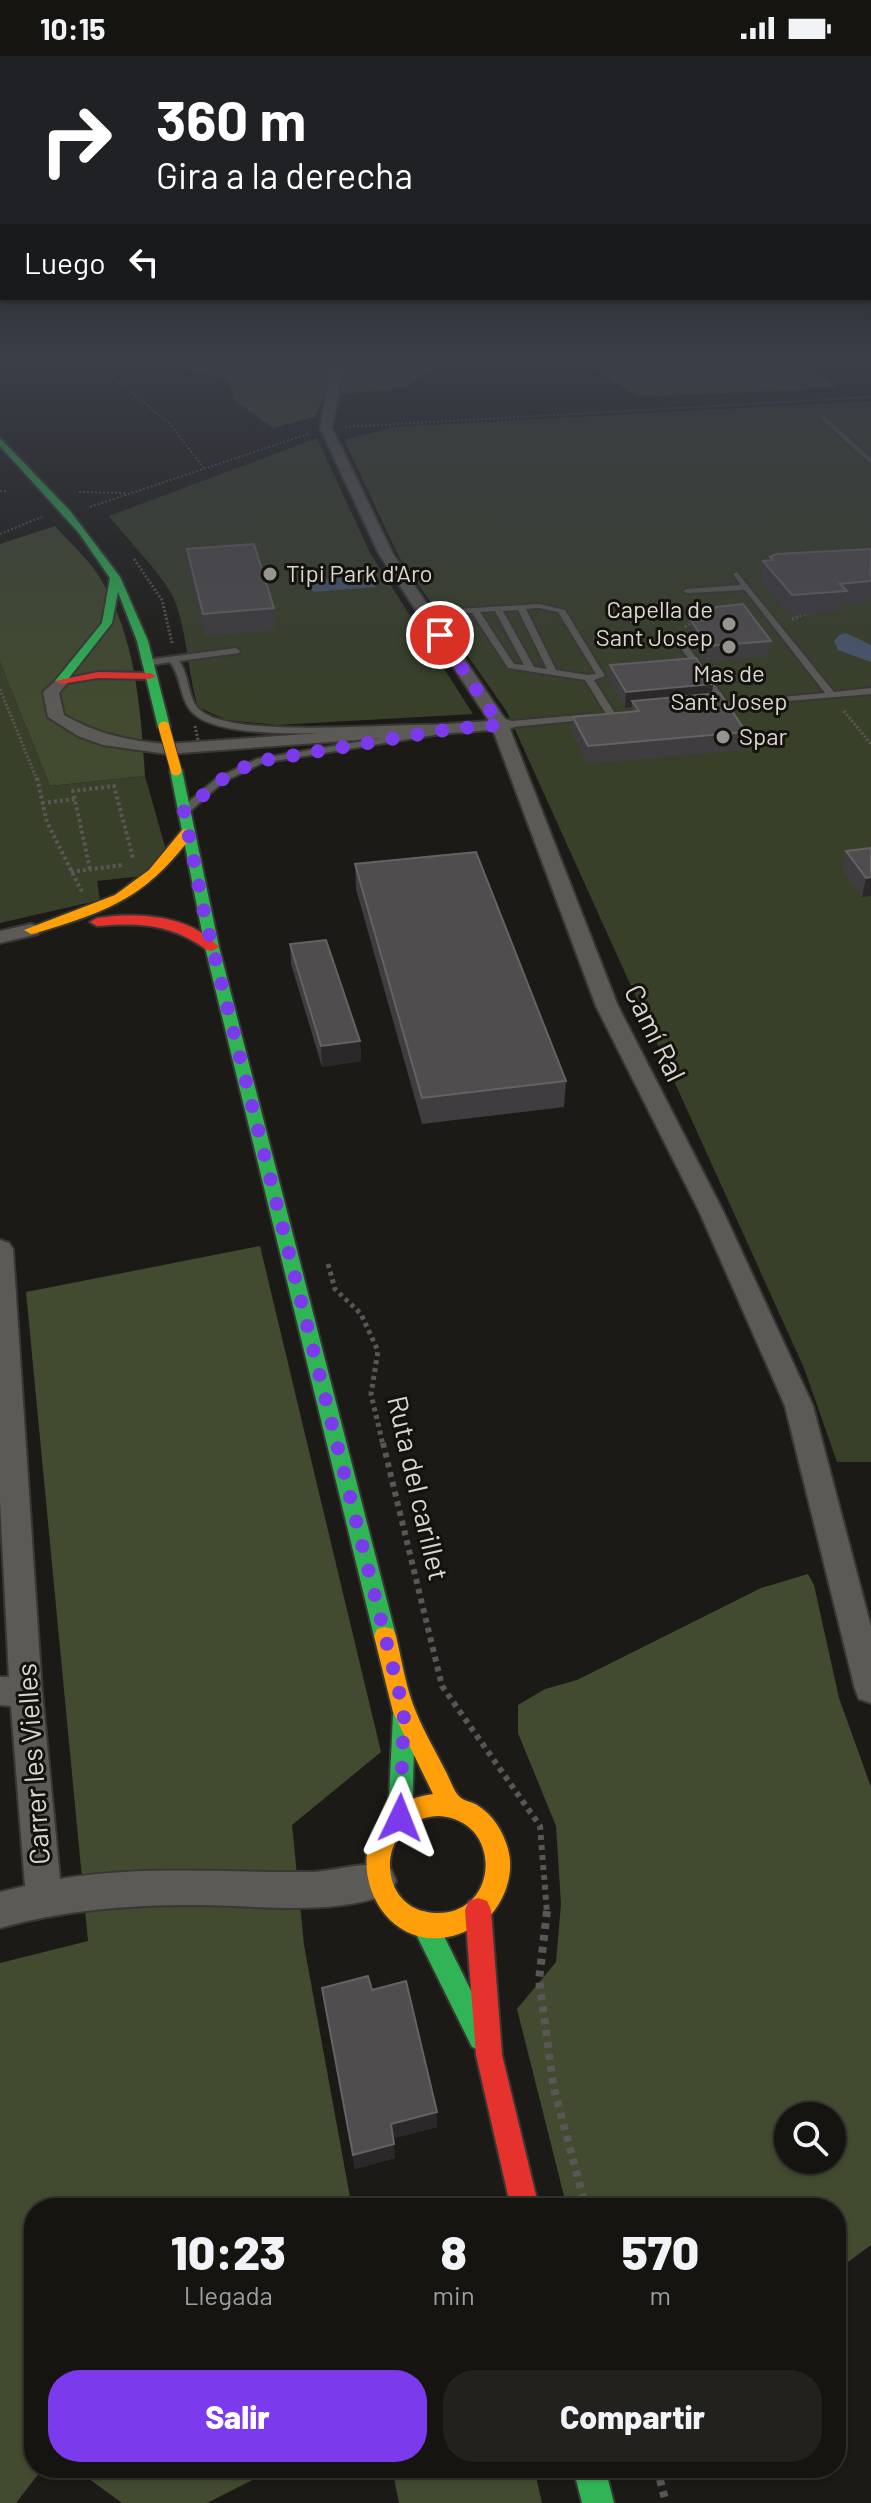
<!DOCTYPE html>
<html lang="es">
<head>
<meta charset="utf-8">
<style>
	:root { --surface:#151410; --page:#22211e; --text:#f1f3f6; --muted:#9d9e9f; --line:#343330; --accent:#7c3aed }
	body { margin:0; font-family:Barlow,sans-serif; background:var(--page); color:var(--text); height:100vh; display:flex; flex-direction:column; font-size:30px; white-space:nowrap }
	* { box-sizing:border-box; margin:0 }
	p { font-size:26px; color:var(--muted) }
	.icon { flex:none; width:44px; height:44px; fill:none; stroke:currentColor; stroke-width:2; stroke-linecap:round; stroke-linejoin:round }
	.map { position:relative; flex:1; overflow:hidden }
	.side { position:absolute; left:24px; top:2142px; width:822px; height:280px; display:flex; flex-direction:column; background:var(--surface); border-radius:32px; box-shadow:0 2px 6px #0004,0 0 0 2px var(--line) }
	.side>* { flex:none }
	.top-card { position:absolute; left:0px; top:0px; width:872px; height:244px; box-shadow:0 2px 6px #0004,0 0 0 2px var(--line); background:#202124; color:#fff; overflow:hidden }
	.fabs { position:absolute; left:774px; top:2046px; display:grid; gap:16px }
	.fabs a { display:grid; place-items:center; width:72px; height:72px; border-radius:50%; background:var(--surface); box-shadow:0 2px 6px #0004,0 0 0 2px var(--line); font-size:40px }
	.pin { position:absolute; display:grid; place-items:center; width:68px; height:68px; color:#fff; margin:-34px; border:4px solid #fff; border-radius:50%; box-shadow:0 2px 8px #0007 }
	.me { position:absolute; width:88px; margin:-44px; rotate:2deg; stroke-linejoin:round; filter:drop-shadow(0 0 6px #0008) }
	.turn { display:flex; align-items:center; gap:28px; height:168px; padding:0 24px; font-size:36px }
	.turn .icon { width:104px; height:104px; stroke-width:2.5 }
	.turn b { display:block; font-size:56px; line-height:68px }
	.then { display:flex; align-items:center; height:76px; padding:0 24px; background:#0003; gap:16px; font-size:30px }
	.eta { display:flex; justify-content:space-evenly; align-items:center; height:136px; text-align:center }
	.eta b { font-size:48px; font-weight:800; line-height:56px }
	.cta { display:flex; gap:16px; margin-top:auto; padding:16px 24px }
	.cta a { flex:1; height:92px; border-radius:32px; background:var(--accent); color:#fff; font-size:32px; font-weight:800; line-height:92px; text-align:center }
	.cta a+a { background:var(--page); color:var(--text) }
	.status { display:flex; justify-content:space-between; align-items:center; height:56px; padding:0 40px; background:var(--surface); direction:ltr }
	.status svg { height:22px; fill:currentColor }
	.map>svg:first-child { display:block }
	.green { fill:#39402a }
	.forest { fill:#424a2f; fill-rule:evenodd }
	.water { fill:#495770 }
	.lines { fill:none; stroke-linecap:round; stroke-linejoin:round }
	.lane-casing { stroke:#383734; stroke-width:4 }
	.street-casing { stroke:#383734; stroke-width:4 }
	.fast-casing { stroke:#383734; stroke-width:4 }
	.slow-casing { stroke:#383734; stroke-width:4 }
	.jam-casing { stroke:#383734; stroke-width:4 }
	.path-far5 { stroke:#595755; stroke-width:2; stroke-dasharray:2 2; stroke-linecap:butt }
	.path-far4 { stroke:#595755; stroke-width:3; stroke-dasharray:2 2; stroke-linecap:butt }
	.path-far3 { stroke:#595755; stroke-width:4; stroke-dasharray:3 3; stroke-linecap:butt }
	.path-far2 { stroke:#595755; stroke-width:5; stroke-dasharray:4 4; stroke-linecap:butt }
	.path-far1 { stroke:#595755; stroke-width:6; stroke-dasharray:5 5; stroke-linecap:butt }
	.path { stroke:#595755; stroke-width:8; stroke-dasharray:6 6; stroke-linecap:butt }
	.lane { fill:#5b5a57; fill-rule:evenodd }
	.street { fill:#5b5a57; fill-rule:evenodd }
	.fast { fill:#30b455; fill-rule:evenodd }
	.slow { fill:#ff9f0a; fill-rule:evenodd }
	.jam { fill:#e5322d; fill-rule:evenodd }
	.slow-bridge-casing { stroke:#383734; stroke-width:13; stroke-linecap:butt }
	.path-bridge { stroke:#595755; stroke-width:3; stroke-dasharray:2 2; stroke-linecap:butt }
	.slow-bridge { stroke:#ff9f0a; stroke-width:11 }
	.wall { fill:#3f3d3f }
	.shaded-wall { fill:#2a2828 }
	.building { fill:#504d4f; stroke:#656263; stroke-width:2 }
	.route { stroke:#7c3aed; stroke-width:14; stroke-dasharray:0 25.2 }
	.poi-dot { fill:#969490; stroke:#15120c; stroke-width:3 }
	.labels { text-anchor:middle; stroke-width:6; stroke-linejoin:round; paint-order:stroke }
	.far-poi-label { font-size:24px; fill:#d8d6d2; stroke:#15120c; text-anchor:start }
	.street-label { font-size:28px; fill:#d8d6d2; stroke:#15120c }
</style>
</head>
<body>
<div class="status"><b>10:15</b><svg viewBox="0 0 49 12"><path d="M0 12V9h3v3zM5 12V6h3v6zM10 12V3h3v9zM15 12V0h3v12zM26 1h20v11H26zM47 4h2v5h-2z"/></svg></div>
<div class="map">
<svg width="871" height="2447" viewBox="0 0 871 2447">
	<rect width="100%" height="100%" fill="#1c1a16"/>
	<g class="green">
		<polygon points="871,345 871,1406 837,1406 804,1312 507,656 399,501 344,384 394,371"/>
		<path d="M317 382 370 497 473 658 277 669 226 664 198 651C187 615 188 578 174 543 165 521 125 481 109 460Z"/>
		<polygon points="0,606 50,730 145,720 166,794 143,820 97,825 100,844 0,867"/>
	</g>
	<g class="forest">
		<polygon points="194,306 441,306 405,332 324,340 315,361 273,372 234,344 229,324 173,310"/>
		<polygon points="582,306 804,306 837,332 639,341"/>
		<path d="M55 470C71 488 92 506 103 527 136 585 141 655 145 720L50 730 0 606V488Z"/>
		<polygon points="260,1190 381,1696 292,1769 304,1889 352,2152 34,2152 34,2412 43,2412 16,2447 0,2447 0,1907 88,1885 26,1236"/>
		<path d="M808 1518 814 1529 839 1642 871 1731V2189L836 2215V2152H567L517 1953 556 1906 561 1848 556 1770 518 1677V1649L545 1633 577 1624 761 1532ZM788 2060H832V2104H788Z"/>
		<polygon points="74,2412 276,2412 207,2447 122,2447"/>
		<polygon points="392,2412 534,2412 542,2447 399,2447"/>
	</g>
	<g class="water">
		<polygon points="370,519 376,531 313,536 308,524"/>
		<polygon points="846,577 871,589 871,606 838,594 834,585 839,579"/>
	</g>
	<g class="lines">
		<defs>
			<g id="lane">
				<polygon points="820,360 824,360 871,402 871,408 820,362"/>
				<polygon points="737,516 834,636 871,632 871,638 708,652 708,648 719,647 676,585 677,583 683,583 727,646 825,637 745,534 687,537 683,535 687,533 741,529 733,518"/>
				<path d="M539 548 565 554 605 620 594 624 616 659 614 661H608L585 624 508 612 472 557 425 559 421 557 425 555ZM539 552 558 556 596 618 588 619 556 614 526 553ZM518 554 547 613 534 611 503 555ZM495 555 524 609 514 608 480 556Z"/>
				<path d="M236 592 240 595 239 597 179 605C190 619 187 644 201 655 237 683 388 667 439 669L442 670 445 675 440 678 262 707 223 726 188 757H180V753L217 722 257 703 428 674C379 672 224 691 192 656 179 642 182 621 170 606L146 610 142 607 146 604Z"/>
				<polygon points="591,658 596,661 594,663 512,671 507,668 512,665"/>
			</g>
			<g id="street">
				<path d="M332 306H344L332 372 393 498 505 663 521 668 510 673 618 950 723 1155 813 1350 871 1571V1647L859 1643 855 1633 785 1350 699 1155 596 950 493 674 167 698 103 689 78 680 48 661 43 636 61 620 69 625 59 637 64 659C97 678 129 685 167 688L489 665 379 498 320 372Z"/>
				<polygon points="31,868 38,870 41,874 38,878 0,887 0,875"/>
				<path d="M0 1184 9 1187 13 1193 42 1636 60 1823C143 1809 228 1817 312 1816 338 1815 367 1803 391 1813L396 1825 391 1837C331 1861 257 1849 195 1849 128 1849 64 1854 0 1872V1836L25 1830 11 1650 0 1649V1621H9L0 1445Z"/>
			</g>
			<g id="fast">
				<polygon points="0,382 70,455 120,521 148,585 170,671 168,674 158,671 137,585 118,536 112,567 65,627 55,625 102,567 110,522 79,477 0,390"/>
				<polygon points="176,710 182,714 219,891 396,1580 393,1587 385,1589 377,1587 374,1580 205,891 170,714"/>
				<polygon points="404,1649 412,1652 415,1659 412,1762 408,1770 400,1773 392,1770 388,1762 393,1659 396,1652"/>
				<polygon points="424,1855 433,1858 490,1973 494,1982 490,1991 481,1995 472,1991 415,1876 411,1867 415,1858"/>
				<polygon points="573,2412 605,2412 614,2447 582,2447"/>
			</g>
			<g id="slow">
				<path d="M187 773 194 777C147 841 110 855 36 877L31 878 24 874 115 839 149 814 182 774Z"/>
				<path d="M385 1571 393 1573 396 1580C402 1605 406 1633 416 1656 424 1676 436 1696 446 1716 450 1723 454 1737 461 1742 465 1745 472 1746 477 1749 493 1759 503 1775 508 1793 514 1814 507 1838 494 1855 485 1867 472 1873 459 1878 366 1910 320 1753 433 1738L393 1656 374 1580 377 1573ZM438 1760C504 1763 500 1860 435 1857 374 1854 375 1763 438 1760Z"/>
			</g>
			<g id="jam">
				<polygon points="98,616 150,617 156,620 150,623 98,622 61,628 55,625"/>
				<path d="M114 860C151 858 192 862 219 891L212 895 207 894C172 868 139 866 97 870L90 866 97 862Z"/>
				<polygon points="478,1842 487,1845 491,1854 502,1999 539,2152 511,2152 476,1999 465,1854 469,1845"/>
			</g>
		</defs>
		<use href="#lane" class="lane-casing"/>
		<use href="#street" class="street-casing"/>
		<use href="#fast" class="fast-casing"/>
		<use href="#slow" class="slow-casing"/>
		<use href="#jam" class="jam-casing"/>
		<g class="path-far5">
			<polyline points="94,306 169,367 204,412"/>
			<polyline points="345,371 871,341"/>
			<polyline points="0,435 6,435"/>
			<polyline points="79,436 125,437"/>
			<polyline points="90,451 308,378"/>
			<polyline points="0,478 42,461"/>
		</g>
		<g class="path-far4">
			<polyline points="134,503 162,544 172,587"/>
			<polyline points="792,563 812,556"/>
			<polyline points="685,571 712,551"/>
			<polyline points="0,633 37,724"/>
			<polyline points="844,655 871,688"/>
		</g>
		<g class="path-far3">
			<polyline points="37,722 47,766 82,836"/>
			<polyline points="42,747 75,743"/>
			<polyline points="90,813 73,735 114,730 133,802"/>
			<polyline points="71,816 122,809"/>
		</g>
		<polyline class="path-far2" points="328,1208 335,1233 361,1258 378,1295 371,1338 383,1389"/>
		<polyline class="path-far1" points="383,1387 442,1630 540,1770 547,1857"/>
		<g class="path">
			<polyline points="547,1855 539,1924 554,2033 586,2152"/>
			<polyline points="657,2412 666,2447"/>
		</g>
		<use href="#lane" class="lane"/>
		<use href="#street" class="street"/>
		<use href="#fast" class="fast"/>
		<use href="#slow" class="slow"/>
		<use href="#jam" class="jam"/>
		<defs>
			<polyline id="slow-bridge" points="164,671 176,714"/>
		</defs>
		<use href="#slow-bridge" class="slow-bridge-casing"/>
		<polyline class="path-bridge" points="195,670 199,689"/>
		<use href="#slow-bridge" class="slow-bridge"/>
	</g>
	<g class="wall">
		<polygon points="187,493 274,552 275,574 205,580 190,515"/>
		<polygon points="871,493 871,545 844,547 843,555 789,560 761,525 763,505 770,504 770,501"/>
		<polygon points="691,565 771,585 768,601 707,606 690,581"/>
		<polygon points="610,609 713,628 712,638 746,676 744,694 587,708 572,679 573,661 632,656 632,651 625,652 609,624"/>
		<polygon points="871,792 871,840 862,841 842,814 846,795"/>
		<polygon points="355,808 566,1025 564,1051 422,1068 356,833"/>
		<polygon points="290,888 360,985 361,1005 322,1011 291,908"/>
		<polygon points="322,1932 372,1934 437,2071 393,2082 395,2102 355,2113"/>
	</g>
	<g class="shaded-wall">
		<polygon points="713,628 711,644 632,645 632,651 625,652 626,636"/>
		<polygon points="871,821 871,840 862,841 866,822"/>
		<polygon points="360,985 361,1005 322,1011 321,990"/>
		<polygon points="437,2056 437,2071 392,2083 391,2068"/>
		<polygon points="394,2088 395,2102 355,2113 353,2099"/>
	</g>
	<g class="building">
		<polygon points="254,488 274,552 203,558 187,493"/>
		<polygon points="871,493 871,525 840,528 847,535 792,539 763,505 773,504 770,501 776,498"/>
		<polygon points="743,548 771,585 709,590 691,565 708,564 716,551"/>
		<polygon points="696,602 713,628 626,636 610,609"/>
		<polygon points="720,637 746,676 588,690 573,661 639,655 632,645"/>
		<polygon points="871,792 871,821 866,822 846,795"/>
		<polygon points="476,796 566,1025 422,1042 355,808"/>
		<polygon points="326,884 360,985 321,990 290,888"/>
		<polygon points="368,1920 372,1934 406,1925 437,2056 391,2068 394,2088 353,2099 322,1932"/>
	</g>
	<linearGradient id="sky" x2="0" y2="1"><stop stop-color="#0f0e0c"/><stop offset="0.47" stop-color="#3a3e47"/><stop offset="1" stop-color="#3a3e47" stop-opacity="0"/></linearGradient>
	<rect width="871" height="648" fill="url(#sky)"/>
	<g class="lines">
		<polyline class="route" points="400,1762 404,1656 206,866 184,755 230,717 260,705 451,673 500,669 440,579"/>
	</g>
	<g class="poi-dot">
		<circle cx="270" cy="518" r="8"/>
		<circle cx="729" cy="568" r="8"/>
		<circle cx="729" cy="591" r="8"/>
		<circle cx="723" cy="681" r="8"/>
	</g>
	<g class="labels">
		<g class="far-poi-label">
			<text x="286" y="526">Tipi Park d'Aro</text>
			<text x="713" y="562" text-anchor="end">Capella de<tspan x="713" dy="28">Sant Josep</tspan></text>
			<text x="729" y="626" text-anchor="middle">Mas de<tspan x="729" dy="28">Sant Josep</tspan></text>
			<text x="739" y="689">Spar</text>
		</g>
		<g class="street-label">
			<text transform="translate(655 977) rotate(64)" y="10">Camí Ral</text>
			<text transform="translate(418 1432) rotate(77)" y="10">Ruta del carillet</text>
			<text transform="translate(33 1708) rotate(-94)" y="10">Carrer les Vielles</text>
		</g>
	</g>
</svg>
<div class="fabs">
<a><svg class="icon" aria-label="search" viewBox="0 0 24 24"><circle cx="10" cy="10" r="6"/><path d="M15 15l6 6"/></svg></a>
</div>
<div class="pin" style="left:440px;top:579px;background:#d93025"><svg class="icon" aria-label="arrive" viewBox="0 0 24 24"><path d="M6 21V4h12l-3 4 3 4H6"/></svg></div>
<svg class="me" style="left:400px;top:1762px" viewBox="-20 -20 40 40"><path d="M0-17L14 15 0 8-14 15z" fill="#7c3aed" stroke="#fff" stroke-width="4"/></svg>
<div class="top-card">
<div class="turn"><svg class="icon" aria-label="right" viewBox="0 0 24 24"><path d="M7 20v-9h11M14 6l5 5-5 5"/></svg><div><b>360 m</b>Gira a la derecha</div></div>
<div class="then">Luego<svg class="icon" aria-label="left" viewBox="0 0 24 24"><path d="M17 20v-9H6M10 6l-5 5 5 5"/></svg></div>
</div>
<section class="side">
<div class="eta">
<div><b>10:23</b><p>Llegada</p></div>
<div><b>8</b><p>min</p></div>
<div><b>570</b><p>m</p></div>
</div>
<div class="cta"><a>Salir</a><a>Compartir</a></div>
</section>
</div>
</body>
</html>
